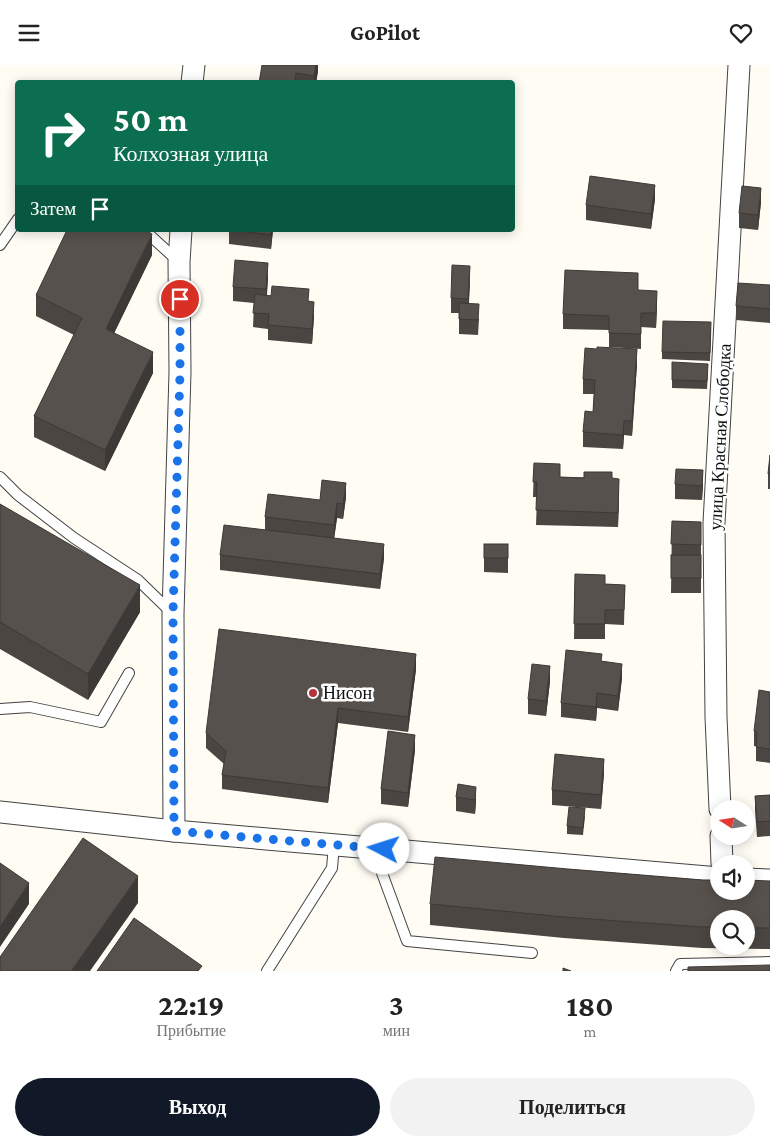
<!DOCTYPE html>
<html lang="ru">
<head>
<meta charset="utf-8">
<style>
	:root { --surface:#fff; --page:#f2f2f2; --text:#222; --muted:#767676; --accent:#111827 }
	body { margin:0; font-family:"Crimson Pro",serif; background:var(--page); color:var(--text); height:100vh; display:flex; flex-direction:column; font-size:19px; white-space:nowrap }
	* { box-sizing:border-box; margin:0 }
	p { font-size:16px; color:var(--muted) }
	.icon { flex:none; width:28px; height:28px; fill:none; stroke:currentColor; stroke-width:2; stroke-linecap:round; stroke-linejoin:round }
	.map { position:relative; height:906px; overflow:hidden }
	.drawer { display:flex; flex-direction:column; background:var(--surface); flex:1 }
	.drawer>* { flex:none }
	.hud { position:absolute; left:15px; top:15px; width:500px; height:152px; border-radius:5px; box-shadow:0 2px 12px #0003; background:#0b6e4f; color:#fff; overflow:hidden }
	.needle { width:32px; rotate:282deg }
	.tools { position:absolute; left:710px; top:735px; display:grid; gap:10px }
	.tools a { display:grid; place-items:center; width:45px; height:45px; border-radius:50%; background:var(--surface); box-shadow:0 2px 12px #0003; font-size:25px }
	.pin { position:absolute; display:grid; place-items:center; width:42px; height:42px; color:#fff; margin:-21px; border:2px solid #fff; border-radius:50%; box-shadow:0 1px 5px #0007 }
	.me { position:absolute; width:55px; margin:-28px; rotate:275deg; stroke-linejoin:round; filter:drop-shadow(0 0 4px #0008) }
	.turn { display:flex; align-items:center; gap:18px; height:105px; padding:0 15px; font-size:22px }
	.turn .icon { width:65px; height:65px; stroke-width:2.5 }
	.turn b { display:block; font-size:35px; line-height:42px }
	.then { display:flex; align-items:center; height:48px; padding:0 15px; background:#0003; gap:10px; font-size:19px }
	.eta { display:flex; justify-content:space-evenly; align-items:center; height:85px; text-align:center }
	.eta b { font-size:30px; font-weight:700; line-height:35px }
	.button { display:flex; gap:10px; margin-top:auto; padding:10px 15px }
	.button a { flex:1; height:58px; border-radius:30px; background:var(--accent); color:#fff; font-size:20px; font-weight:700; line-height:58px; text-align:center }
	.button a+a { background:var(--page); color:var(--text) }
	header { display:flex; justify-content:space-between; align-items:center; height:65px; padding:0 15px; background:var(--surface); font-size:22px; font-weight:700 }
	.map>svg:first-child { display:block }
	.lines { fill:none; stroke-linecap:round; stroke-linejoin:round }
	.service-casing { stroke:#434343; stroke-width:12 }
	.minor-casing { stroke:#434343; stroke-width:23 }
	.service { stroke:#fff; stroke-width:10 }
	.minor { stroke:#fff; stroke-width:21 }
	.wall { fill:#4b4642; fill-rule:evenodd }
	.shaded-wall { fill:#3d3936 }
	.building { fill:#57514d; stroke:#3d3936 }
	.route { stroke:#1a73e8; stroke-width:9; stroke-dasharray:0 16.2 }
	.poi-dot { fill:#b5333b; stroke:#fff; stroke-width:2 }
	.labels { text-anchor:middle; stroke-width:5; stroke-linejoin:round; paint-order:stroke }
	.street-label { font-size:18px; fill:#101010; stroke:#fff }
	.poi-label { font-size:18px; fill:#101010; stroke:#fff; text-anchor:start }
</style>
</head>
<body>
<header><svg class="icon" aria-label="menu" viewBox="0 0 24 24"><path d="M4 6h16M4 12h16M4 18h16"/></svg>GoPilot<svg class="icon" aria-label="heart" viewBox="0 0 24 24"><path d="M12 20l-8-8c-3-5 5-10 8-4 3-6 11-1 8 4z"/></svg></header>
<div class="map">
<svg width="770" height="906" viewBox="0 0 770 906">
	<rect width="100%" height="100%" fill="#fefcf3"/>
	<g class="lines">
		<defs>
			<g id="service">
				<polyline points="144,165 178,196"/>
				<polyline points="0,180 18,154"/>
				<polyline points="0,412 18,430 74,473 138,515 172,548"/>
				<polyline points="0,644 30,642 101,657 129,608"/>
				<polyline points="384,784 382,808 407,876 532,888"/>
				<polyline points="267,906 332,803 334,780"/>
				<polyline points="676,906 680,899 770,897"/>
			</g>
			<g id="minor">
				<polyline points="192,18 194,0"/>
				<polyline points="720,744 716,652 714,458 739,0"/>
				<polyline points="0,747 174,766 719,813"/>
				<polyline points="174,766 173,549 180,307 179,197 181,165"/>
				<polyline points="721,771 722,799"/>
				<polyline points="746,814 770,815"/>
			</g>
		</defs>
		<use href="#service" class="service-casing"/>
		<use href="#minor" class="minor-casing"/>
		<use href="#service" class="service"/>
		<use href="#minor" class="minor"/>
	</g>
	<g class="wall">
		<polygon points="318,0 318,6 316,18 259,18"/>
		<polygon points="655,134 651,164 586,155 586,140"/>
		<polygon points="761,137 758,165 739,163 739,148"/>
		<polygon points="229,165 273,165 271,184 229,179"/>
		<polygon points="152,190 114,268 153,308 105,406 34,372 34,351 74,270 36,251 36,230"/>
		<polygon points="268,212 267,230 309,236 314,251 312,279 268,275 268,264 253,262 254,238 233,236 233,222"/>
		<polygon points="470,216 469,238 479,254 478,270 459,269 459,248 451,248 451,233"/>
		<polygon points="770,220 770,258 736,255 736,241"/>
		<polygon points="638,225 657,241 656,263 641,262 641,284 609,282 609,265 563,264 563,249"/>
		<polygon points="711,265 710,296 662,294 662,287"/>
		<polygon points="637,299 632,371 624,370 623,384 583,382 583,367 593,347 594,329 583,329 583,314"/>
		<polygon points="708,307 707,324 672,323 672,315"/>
		<polygon points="770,390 770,424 768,424 768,409"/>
		<polygon points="534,398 560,412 612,413 619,428 618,462 536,460 537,432 533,432"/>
		<polygon points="675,419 703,420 702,435 675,434"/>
		<polygon points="346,432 343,454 337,453 334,473 384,493 380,524 220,505 220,490 265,465 265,452 320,435"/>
		<polygon points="0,439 140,547 88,635 0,584"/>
		<polygon points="672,456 701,457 701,528 671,528"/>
		<polygon points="484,479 508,479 508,508 484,507"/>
		<polygon points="575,509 605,519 625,520 624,560 605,559 605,574 574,574"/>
		<polygon points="602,596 622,613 618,646 597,643 596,656 561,652 561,638"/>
		<polygon points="416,604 408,667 338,658 328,738 222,724 222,710 224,699 206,683 206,668"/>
		<polygon points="550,616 546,651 528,649 528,634"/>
		<polygon points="770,627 770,698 756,696 756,681 754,681 754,666"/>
		<polygon points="415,685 408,742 381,739 381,724"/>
		<polygon points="604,708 601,744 552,740 552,725"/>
		<polygon points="458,719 476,736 475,749 456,746 456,732"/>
		<polygon points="770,730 770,771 757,772 755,745 755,731"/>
		<polygon points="585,751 583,770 567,769 567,761"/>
		<path d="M568 804 703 815 770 816V884L702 883 564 873 430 860V839ZM719 854H746V881H719Z"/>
	</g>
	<g class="shaded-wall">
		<polygon points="316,0 318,0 318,6 316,18 314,18 314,11"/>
		<polygon points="655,120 655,134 651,164 651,149"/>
		<polygon points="761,123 761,137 758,165 758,150"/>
		<polygon points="271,165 273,165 271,184"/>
		<polygon points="152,169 152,190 106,285 106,264"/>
		<polygon points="268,198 268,212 266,239 266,224"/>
		<polygon points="470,201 470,216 468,248 468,234"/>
		<polygon points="657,226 657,241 656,263 656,248"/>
		<polygon points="314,237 314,251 312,279 312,264"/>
		<polygon points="637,284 637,299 632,371 632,356"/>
		<polygon points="153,287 153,308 105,406 105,385"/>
		<polygon points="624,356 624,370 623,384 623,370"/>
		<polygon points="703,405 703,420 702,435 702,421"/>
		<polygon points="619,414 619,428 618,462 618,448"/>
		<polygon points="346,418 346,432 343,454 343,439"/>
		<polygon points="337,438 337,453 334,475 334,460"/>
		<polygon points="384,479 384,493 380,524 380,509"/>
		<polygon points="140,520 140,547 88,635 88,609"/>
		<polygon points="416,589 416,604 408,667 408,652"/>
		<polygon points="622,599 622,613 618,646 618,631"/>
		<polygon points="550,601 550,616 546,651 546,636"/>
		<polygon points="597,628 597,643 596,656 596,642"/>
		<polygon points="338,643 338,658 328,738 328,723"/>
		<polygon points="415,670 415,685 408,742 408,728"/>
		<polygon points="604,694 604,708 601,744 601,730"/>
		<polygon points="476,722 476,736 475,749 475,735"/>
		<polygon points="138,811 138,838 90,906 71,906"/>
		<polygon points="29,818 29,839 0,882 0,861"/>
	</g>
	<g class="building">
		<polygon points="262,0 316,0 314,11 296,8 295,18 259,18"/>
		<polygon points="590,111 655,120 651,149 586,140"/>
		<polygon points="742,121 761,123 758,150 739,148"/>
		<polygon points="67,165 145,165 152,169 106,264 153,287 105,385 34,351 82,253 36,230"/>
		<polygon points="233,165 271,165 271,170"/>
		<polygon points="235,195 268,198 266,224 233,222"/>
		<polygon points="452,200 470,201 468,234 451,233"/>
		<polygon points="565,205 638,208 638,225 657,226 656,248 641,248 641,269 609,268 609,251 563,249"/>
		<polygon points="738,218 770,220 770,244 736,241"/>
		<polygon points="272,221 309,224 308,236 314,237 312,264 268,260 269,249 253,248 255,229 271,231"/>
		<polygon points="459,238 479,239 478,255 459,254"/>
		<polygon points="663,256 711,257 710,288 662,287"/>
		<polygon points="597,282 637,284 632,356 624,356 623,370 583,367 585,346 593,347 595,315 583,314 585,283 597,284"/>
		<polygon points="672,297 708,299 707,316 672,315"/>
		<polygon points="770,390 770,410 768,409"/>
		<polygon points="534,398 560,399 560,412 584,413 584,407 612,407 612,413 619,414 618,448 536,445 537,417 533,417"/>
		<polygon points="676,404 703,405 702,421 675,419"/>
		<polygon points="322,415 346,418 343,439 337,438 334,460 265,452 268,429 320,435"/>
		<polygon points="0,439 140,520 88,609 0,557"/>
		<polygon points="672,456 701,457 701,480 671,479"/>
		<polygon points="224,460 384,479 380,509 220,490"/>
		<rect x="484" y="479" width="24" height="14"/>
		<rect x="671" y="490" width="30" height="23"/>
		<polygon points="575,509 605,510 605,519 625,520 624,545 605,545 605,559 574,559"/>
		<polygon points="219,564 416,589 408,652 338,643 328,723 222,710 226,686 206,668"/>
		<polygon points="566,585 602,589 601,596 622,599 618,631 597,628 596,642 561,638"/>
		<polygon points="532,599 550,601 546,636 528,634"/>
		<polygon points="759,625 770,627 770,684 756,682 757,667 754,666"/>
		<polygon points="388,666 415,670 408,728 381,724"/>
		<polygon points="555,689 604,694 601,730 552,725"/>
		<polygon points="458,719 476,722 475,735 456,732"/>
		<polygon points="770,730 770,756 757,757 755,731"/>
		<polygon points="569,742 585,743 583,763 567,761"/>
		<polygon points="83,773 138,811 71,906 0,906 0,892"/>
		<polygon points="435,792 568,804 703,815 719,815 719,826 746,826 746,815 770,816 770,863 746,863 746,854 719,854 719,862 702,862 564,852 430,839"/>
		<polygon points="0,798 29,818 0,861"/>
		<polygon points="134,853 202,901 198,906 97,906"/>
		<polygon points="770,900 770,906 688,906 688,902"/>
		<polygon points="563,903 571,906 563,906"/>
	</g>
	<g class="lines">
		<polyline class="route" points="180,234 180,308 173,548 174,766 384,784"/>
	</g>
	<circle class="poi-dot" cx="313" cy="628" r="5"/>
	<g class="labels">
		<g class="street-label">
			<text transform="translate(720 372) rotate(-87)" y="6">улица Красная Слободка</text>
		</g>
		<g class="poi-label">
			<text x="323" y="634">Нисон</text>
		</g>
	</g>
</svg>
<div class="tools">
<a><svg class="needle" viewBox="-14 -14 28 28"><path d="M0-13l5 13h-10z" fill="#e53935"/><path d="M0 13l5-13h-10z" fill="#767676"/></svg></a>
<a><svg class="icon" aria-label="sound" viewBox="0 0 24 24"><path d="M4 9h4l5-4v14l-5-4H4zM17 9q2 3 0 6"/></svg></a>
<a><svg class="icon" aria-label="search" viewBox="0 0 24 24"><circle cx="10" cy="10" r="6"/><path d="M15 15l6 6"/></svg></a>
</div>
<div class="pin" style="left:180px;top:234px;background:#d93025"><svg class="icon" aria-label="arrive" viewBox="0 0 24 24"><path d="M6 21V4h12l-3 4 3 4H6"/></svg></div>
<svg class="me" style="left:384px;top:784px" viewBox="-20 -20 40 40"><circle r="19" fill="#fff"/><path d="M0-13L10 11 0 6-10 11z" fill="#1a73e8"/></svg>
<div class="hud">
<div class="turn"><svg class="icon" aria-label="right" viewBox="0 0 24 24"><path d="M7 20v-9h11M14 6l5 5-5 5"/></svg><div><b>50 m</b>Колхозная улица</div></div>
<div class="then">Затем<svg class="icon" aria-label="arrive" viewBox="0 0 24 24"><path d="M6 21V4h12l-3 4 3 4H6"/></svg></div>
</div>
</div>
<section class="drawer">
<div class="eta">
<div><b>22:19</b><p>Прибытие</p></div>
<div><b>3</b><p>мин</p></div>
<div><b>180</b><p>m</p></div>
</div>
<div class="button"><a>Выход</a><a>Поделиться</a></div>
</section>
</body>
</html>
